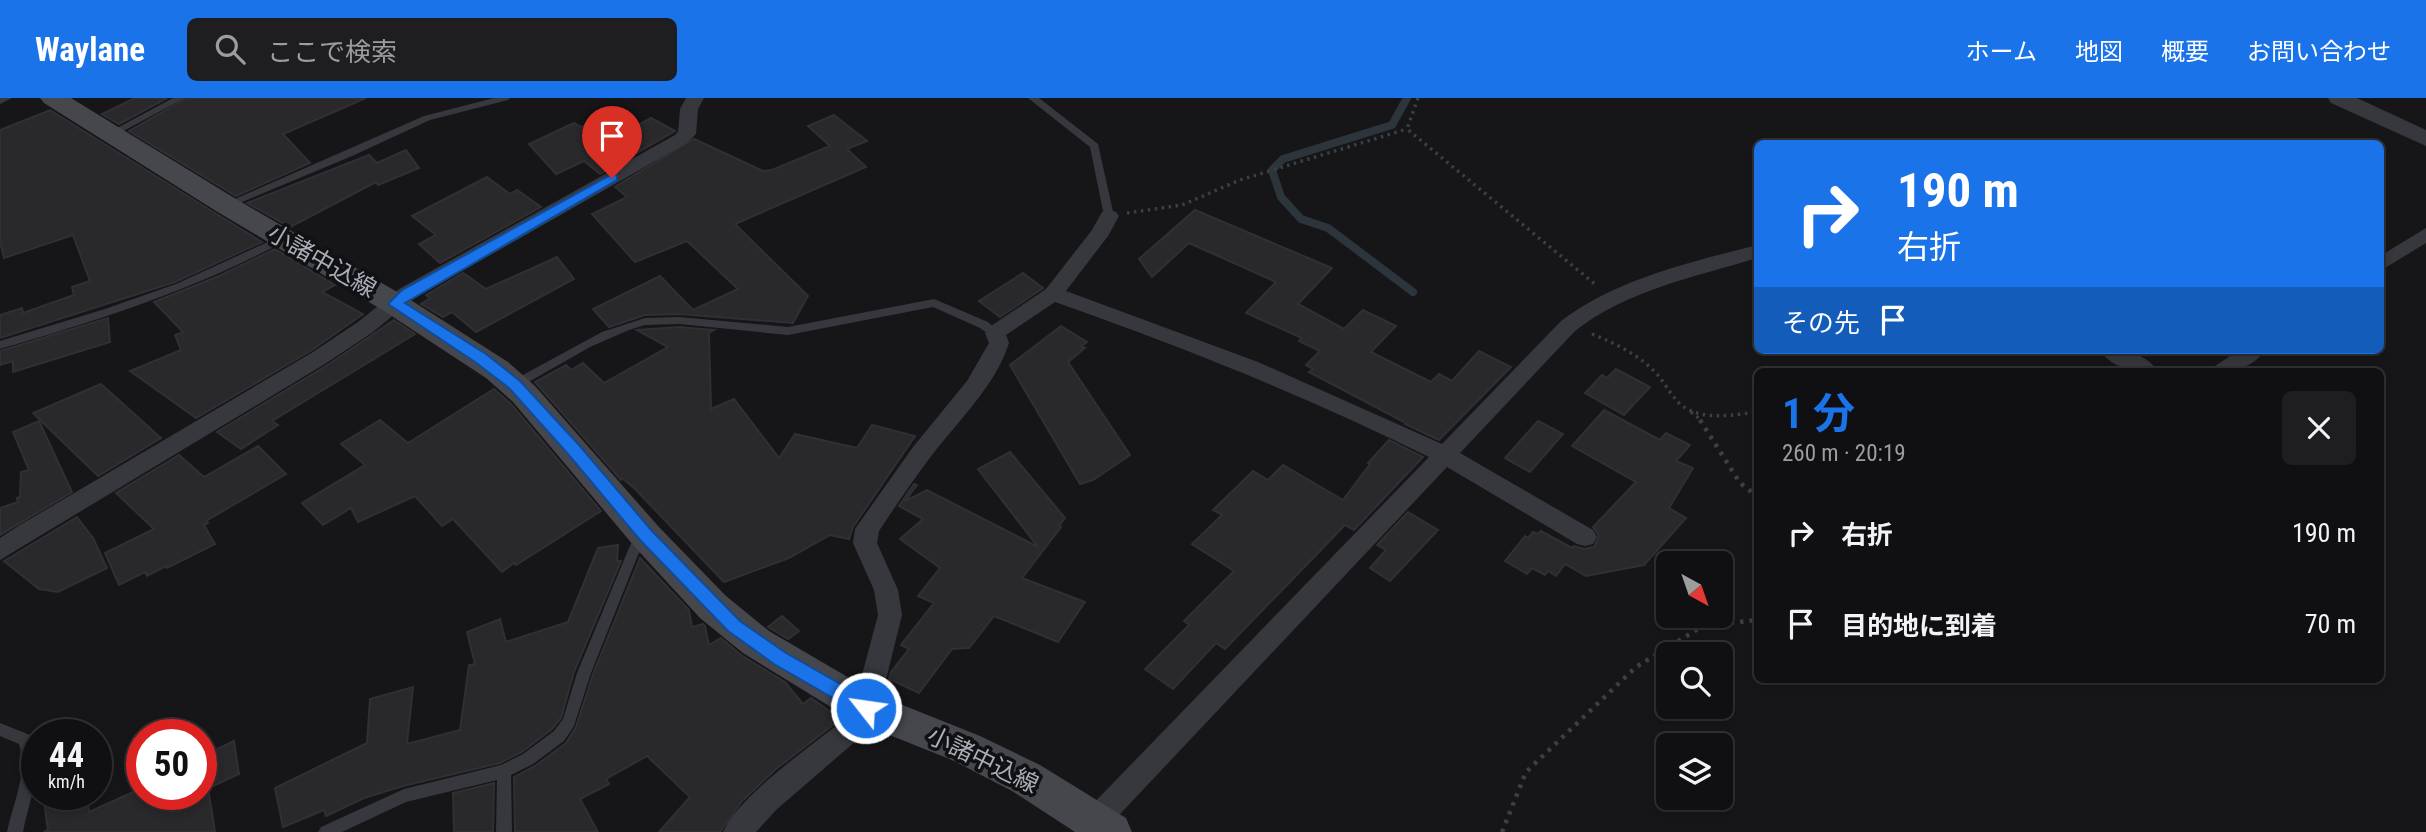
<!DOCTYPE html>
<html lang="ja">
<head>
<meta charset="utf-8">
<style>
	:root { --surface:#101012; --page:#1e1e20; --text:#f1f3f6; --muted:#9c9d9f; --line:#303032; --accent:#1a73e8 }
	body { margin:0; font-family:"Roboto Condensed","Noto Sans JP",sans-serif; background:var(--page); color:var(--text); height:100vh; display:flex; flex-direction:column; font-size:26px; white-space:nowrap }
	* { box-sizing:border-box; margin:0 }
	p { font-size:23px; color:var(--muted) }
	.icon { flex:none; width:38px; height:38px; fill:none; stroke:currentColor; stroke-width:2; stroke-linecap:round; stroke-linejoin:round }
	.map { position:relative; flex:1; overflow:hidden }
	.drawer { position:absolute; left:1754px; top:270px; width:630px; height:315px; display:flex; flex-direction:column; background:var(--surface); border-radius:10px; box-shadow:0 4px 10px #0003,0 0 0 2px var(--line) }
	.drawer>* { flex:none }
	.top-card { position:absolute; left:1754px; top:42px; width:630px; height:214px; border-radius:10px; box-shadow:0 4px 10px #0003,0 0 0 2px var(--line); background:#1a73e8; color:#fff; overflow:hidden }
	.needle { width:46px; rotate:140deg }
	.fabs { position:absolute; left:1656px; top:453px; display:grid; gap:14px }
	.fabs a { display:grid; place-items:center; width:77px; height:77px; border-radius:10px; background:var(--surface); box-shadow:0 4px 10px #0003,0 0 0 2px var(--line); font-size:35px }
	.speed { position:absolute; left:21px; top:621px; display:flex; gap:14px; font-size:35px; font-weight:700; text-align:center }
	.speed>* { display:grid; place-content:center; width:91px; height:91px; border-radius:50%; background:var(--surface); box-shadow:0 4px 10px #0003,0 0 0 2px var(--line); line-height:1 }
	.speed small { font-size:18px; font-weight:400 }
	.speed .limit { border:10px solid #d22; background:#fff; color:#111 }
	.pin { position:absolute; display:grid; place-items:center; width:60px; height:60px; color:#fff; margin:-72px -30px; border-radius:50% 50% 50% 0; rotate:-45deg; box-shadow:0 0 7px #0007 }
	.pin .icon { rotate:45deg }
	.me { position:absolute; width:77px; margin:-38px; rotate:300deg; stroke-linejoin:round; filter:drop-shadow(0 0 5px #0008) }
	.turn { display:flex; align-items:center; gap:24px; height:147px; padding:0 28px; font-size:32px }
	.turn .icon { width:91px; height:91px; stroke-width:2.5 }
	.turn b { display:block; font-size:49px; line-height:60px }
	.then { display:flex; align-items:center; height:66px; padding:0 28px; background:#0003; gap:14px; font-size:26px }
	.round { display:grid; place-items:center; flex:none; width:74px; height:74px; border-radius:10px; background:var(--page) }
	.summary { display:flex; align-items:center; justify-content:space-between; height:119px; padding:0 28px }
	h1 { font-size:42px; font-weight:700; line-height:52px; color:var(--accent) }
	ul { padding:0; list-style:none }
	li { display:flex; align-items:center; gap:21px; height:91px; padding:0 28px }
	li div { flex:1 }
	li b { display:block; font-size:26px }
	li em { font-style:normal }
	header { display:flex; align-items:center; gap:42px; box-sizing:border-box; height:98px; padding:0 35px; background:var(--accent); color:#fff }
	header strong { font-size:33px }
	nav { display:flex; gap:38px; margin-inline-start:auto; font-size:24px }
	.search { width:490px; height:63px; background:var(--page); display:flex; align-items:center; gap:18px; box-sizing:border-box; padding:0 24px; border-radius:10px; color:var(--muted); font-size:26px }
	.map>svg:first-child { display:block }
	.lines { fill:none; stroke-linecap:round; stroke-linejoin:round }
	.stream { stroke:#2c353c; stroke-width:8 }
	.building { fill:#29292c; stroke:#303034; stroke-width:2 }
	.path-far1 { stroke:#3d3f44; stroke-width:3.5; stroke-dasharray:2.5 4.5; stroke-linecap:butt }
	.path { stroke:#3d3f44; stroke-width:4.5; stroke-dasharray:3.5 6; stroke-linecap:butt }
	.service { fill:#37383d; fill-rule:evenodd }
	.minor { fill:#37383d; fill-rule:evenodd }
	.tertiary { fill:#37383d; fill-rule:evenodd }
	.secondary { fill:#45474d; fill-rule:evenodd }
	.route { fill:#1a73e8; stroke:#114b97; stroke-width:2 }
	.labels { text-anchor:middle; stroke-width:7; stroke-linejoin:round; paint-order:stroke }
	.street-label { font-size:24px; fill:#a8adb8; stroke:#111113 }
</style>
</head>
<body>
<header>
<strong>Waylane</strong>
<div class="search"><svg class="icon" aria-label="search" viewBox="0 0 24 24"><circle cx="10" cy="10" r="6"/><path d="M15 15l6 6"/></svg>ここで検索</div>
<nav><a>ホーム</a><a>地図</a><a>概要</a><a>お問い合わせ</a></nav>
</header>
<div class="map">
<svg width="2426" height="734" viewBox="0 0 2426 734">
	<rect width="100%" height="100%" fill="#161618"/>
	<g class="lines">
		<polyline class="stream" points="1407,0 1392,27 1283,61 1272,72 1281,99 1301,121 1328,130 1413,194"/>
	</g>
	<g class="building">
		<polygon points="135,0 167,0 119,26 102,16"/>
		<polygon points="187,0 366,0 283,36 310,65 236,98 129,33"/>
		<polygon points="50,12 215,115 262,144 175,184 0,240 0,217 22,210 23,215 74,197 72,189 90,183 73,137 4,160 0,144 0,32"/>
		<polygon points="834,17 867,43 847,51 866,69 735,126 808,198 793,225 679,216 645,217 609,229 593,211 660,178 693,212 738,191 687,143 635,164 592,116 627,99 615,89 694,41 763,73 772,72 830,48 808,28"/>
		<polygon points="651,20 675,33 600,76 584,63 556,76 529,46 574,25 581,29 598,22 618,38"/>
		<polygon points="406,52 419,70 378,87 376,84 290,129 247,105 369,57 377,65"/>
		<polygon points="487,79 510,96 517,92 541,109 440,165 419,146 436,137 412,118"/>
		<polygon points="1195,112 1332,170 1298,206 1344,231 1363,212 1396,228 1371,254 1431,284 1439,276 1452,283 1479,253 1511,269 1439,342 1405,326 1406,325 1309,274 1313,271 1306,267 1320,253 1299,243 1302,240 1246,215 1276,184 1189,145 1152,179 1139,161"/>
		<polygon points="275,151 335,187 322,194 363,216 312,252 196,320 130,273 181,252 175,237 183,234 154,204 219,178"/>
		<polygon points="557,159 574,181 476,234 452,214 443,219 421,206 430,200 426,197 463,175 486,191"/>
		<polygon points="1023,175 1043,190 1000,219 979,203"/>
		<polygon points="108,220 110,244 13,274 13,263 0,267 0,253"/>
		<polygon points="394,222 415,236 272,323 278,327 241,351 217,334 329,266"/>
		<polygon points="1061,228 1087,244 1081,248 1085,250 1068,264 1130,357 1093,382 1080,386 1010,267"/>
		<polygon points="679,229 714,232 709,235 711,311 734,301 779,360 795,336 857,350 872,327 915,338 853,429 849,441 830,437 789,460 724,484 635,391 622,380 621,382 535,284 566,267 571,272 583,265 604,285 668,249 637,232"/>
		<polygon points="1616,271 1650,289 1624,317 1585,295 1602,277 1607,280"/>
		<polygon points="101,286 161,340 98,378 33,315"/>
		<polygon points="494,291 511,306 601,413 516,467 514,465 502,474 453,421 442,428 415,398 358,424 351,410 323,427 302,405 365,367 341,346 380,322 408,345"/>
		<polygon points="1604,312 1660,342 1666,335 1690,347 1676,363 1693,370 1669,410 1686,420 1644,467 1586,478 1565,466 1556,478 1548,473 1545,477 1532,470 1527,476 1505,463 1525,438 1528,440 1533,434 1538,436 1541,433 1572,450 1574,448 1584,451 1594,449 1599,438 1593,429 1636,384 1572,348"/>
		<polygon points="39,323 72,394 0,437 0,410 18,404 17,400 20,399 21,374 29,372 13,334"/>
		<polygon points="1538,323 1563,336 1530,374 1505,360"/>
		<polygon points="1389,342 1423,359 1354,432 1345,427 1225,551 1216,545 1173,591 1145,571 1189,527 1184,523 1234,473 1192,446 1222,417 1213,412 1253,373 1268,382 1283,367 1343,402 1370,366 1368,365"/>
		<polygon points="258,348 286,376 206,423 208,425 204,427 215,446 167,470 166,468 147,478 145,474 119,487 105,455 154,431 116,395 179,357 204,379"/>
		<polygon points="1010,354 1065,420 1059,428 1061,429 1022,480 1085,504 1058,544 994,518 969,550 952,551 919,595 889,581 891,574 909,551 901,547 934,505 918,498 940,470 900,441 923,421 899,408 914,386 917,387 905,403 927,392 1038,449 978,371"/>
		<polygon points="1408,414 1438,432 1390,483 1370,470 1386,452 1377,447"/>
		<polygon points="77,419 93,440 107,470 58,494 39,491 4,463"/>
		<polygon points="618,447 617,463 621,463 574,574 561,620 552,631 522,654 500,665 403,688 364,700 326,718 324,712 283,729 275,690 367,645 370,601 413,589 407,646 460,632 469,567 475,566 467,534 500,521 506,544 568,524 598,450"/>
		<polygon points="640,460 689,512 692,529 703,526 705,528 709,547 721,540 741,557 785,584 803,606 811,600 838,619 830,625 833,627 776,671 742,703 720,734 659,734 690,699 647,658 606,681 609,686 580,701 598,734 515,734 514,679 535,668 566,645 576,629 593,576"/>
		<polygon points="782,518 799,533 788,541 768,529"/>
		<polygon points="234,643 239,676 209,690 204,657"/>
		<polygon points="494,685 493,734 454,734 453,695"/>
		<polygon points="142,690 142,696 209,696 215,734 44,734 48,732 43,696 87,696 89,714"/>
	</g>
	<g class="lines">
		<g class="path-far1">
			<polyline points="1418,0 1407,31 1596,187"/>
			<polyline points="1127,115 1182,107 1240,82 1407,31"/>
			<path d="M1592 236C1614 245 1635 255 1652 271 1663 281 1669 295 1679 305 1699 324 1733 317 1757 314"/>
			<polyline points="1691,314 1702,323"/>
		</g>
		<g class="path">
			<polyline points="1700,322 1740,385 1757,398"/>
			<polyline points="1502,734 1526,674 1636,569 1703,528 1757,522"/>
		</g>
		<g class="service">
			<polygon points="173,0 185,0 114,38 111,39 106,36"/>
			<polygon points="494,0 510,0 508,2 430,22 352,58 230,109 226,110 221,107 424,18"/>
			<polygon points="1028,0 1039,0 1098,46 1114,118 1113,120 1109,121 1104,118 1090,49"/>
			<path d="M283 137 288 140 287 142C196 191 99 222 0 251V243L105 211 176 186Z"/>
			<polygon points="934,201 988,224 1001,235 999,238 991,238 980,230 933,209 788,237 679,226 645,227 629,232 590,249 518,290 510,290 508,287 510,284 602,234 645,220 679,219 788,229"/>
			<polygon points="645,433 650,434 651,438 638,457 591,575 574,628 564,643 533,666 511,677 512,734 496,734 497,682 406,704 342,734 318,734 321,729 404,691 501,667 523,656 554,633 563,621 577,575 626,457 633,441"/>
			<path d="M0 625 30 637C45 671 29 701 23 734H7C13 705 28 676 19 646L0 638Z"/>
		</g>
		<g class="minor">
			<polygon points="0,0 12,0 0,6"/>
			<polygon points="686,0 704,0 698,11 696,36 687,45 413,201 373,234 328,264 0,462 0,440 20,427 313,254 358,224 399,191 675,37 678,34 680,11"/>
			<path d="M1109 112 1116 114 1119 118 1108 138 1066 193 1258 264 1442 346 1561 223C1616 181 1691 164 1757 147V160C1695 179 1627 192 1575 233L1460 355 1593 432 1597 439 1593 446 1585 448 1577 446 1447 369 1106 731 1099 734 1086 731 1082 722 1086 713 1429 359C1308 299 1183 249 1055 204L1006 237 1009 245C995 289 956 325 929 361 911 385 895 409 879 433L877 445 898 492 902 517 879 610 864 636 776 712 756 734H723C739 697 813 647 846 620L854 607 878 517 874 492 853 445 855 431 913 349 967 283 989 245 985 235 988 230 1046 191 1092 132 1102 114Z"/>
			<polygon points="2426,130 2426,145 2380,173 2380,158"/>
			<path d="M2100 252C2120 252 2145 253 2157 273 2137 273 2112 272 2100 252Z"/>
			<path d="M2239 252H2265C2253 271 2232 273 2212 273L2215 268Z"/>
		</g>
		<polygon class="tertiary" points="2328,0 2357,0 2426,32 2426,48 2331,5"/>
		<polygon class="secondary" points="40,0 71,0 236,101 406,199 508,264 535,288 658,428 726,498 769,533 880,598 980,638 1040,667 1126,720 1132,734 1075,734 1012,693 952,662 852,622 743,555 700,520 634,448 513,304 486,280 384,213 216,113 44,5"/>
	</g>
	<polygon class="route" points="612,76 617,77 617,82 405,205 486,256 520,283 579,347 652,433 740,523 786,555 872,604 875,610 872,615 866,618 859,615 774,566 728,533 640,442 568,356 509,290 475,264 388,206 402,192"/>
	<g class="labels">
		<g class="street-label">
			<text transform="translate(322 163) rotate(30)" y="8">小諸中込線</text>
			<text transform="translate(983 662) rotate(26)" y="8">小諸中込線</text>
		</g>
	</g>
</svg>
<div class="fabs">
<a><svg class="needle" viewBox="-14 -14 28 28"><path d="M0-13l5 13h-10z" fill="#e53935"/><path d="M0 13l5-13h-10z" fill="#9c9d9f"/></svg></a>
<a><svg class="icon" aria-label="search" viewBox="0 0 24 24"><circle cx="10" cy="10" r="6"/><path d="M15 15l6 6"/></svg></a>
<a><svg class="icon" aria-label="layers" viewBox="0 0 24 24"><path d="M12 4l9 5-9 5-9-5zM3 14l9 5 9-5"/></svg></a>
</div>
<div class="speed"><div>44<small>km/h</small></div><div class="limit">50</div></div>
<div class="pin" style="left:612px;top:80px;background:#d93025"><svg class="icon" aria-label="arrive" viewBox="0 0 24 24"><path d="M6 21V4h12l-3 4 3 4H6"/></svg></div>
<svg class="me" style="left:866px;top:610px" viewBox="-20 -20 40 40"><circle r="17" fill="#1a73e8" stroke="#fff" stroke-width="3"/><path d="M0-11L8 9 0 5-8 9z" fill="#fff"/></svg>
<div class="top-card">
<div class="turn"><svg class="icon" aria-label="right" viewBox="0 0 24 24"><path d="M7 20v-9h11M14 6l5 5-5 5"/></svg><div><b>190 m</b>右折</div></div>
<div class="then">その先<svg class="icon" aria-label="arrive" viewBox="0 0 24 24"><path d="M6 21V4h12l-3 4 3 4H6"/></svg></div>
</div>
<section class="drawer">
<div class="summary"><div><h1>1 分</h1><p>260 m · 20:19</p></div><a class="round"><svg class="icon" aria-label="close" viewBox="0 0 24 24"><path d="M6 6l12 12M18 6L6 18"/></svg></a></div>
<ul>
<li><svg class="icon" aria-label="right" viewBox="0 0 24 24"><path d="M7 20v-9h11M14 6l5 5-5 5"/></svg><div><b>右折</b></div><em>190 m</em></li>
<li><svg class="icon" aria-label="arrive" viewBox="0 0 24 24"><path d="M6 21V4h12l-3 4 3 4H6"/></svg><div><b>目的地に到着</b></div><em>70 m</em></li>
</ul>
</section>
</div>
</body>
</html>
